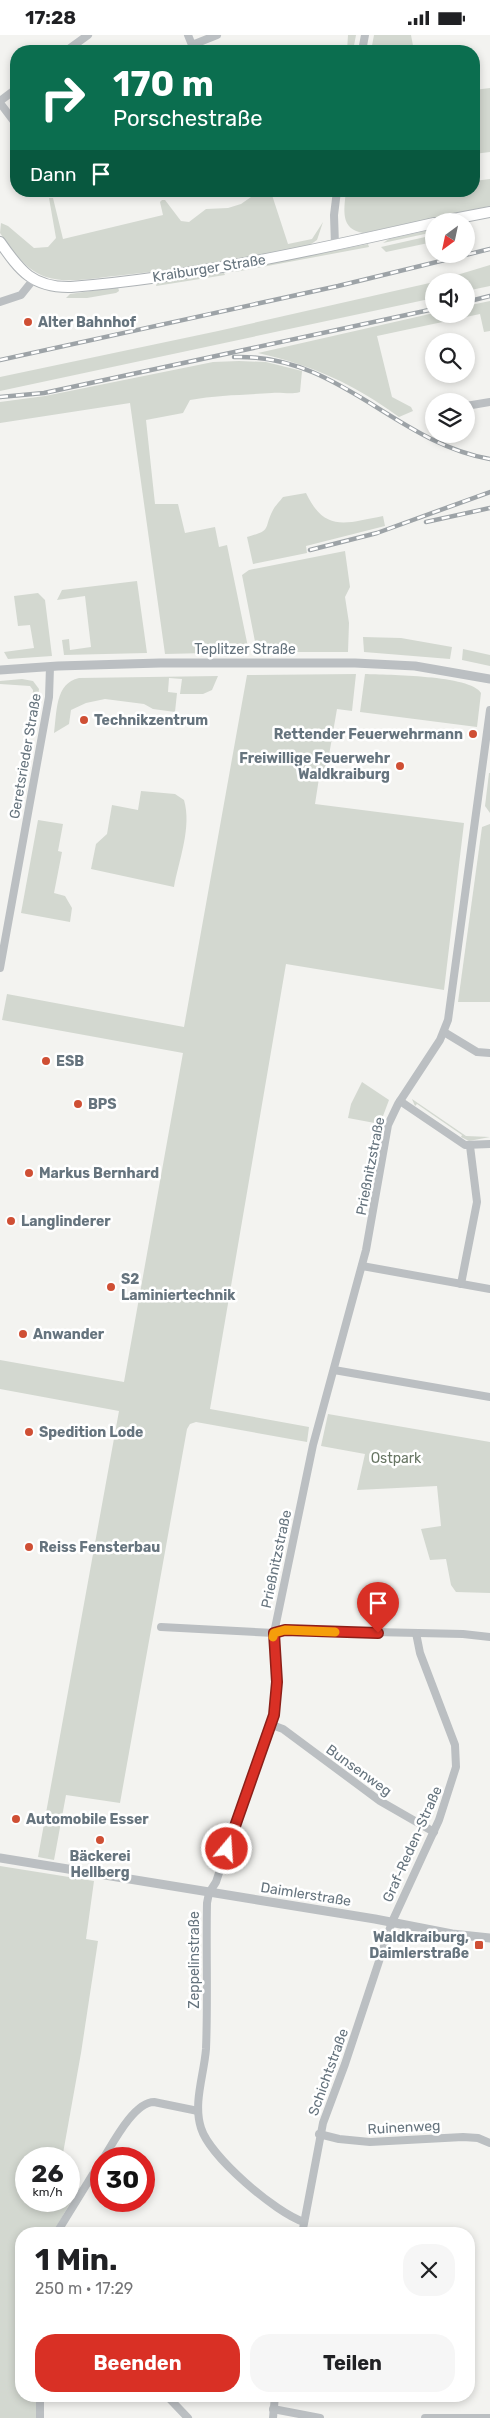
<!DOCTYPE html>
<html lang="de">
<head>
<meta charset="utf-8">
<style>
	:root { --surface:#fff; --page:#f6f6f6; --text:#202124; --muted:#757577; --accent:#d93025 }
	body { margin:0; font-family:Rubik,sans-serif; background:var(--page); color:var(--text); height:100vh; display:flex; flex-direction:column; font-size:19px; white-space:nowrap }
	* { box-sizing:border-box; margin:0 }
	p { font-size:16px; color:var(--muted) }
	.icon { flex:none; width:28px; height:28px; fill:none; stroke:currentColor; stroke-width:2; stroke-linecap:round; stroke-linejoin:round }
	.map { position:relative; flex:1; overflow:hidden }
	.drawer { position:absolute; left:15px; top:2192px; width:460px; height:175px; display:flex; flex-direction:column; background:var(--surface); border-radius:20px; box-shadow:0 2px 8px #0003 }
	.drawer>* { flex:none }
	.hud { position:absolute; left:10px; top:10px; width:470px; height:152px; border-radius:20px; box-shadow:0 2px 8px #0003; background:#0b6e4f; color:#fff; overflow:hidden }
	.needle { width:32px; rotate:213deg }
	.tools { position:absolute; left:425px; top:178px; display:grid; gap:10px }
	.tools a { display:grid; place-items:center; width:50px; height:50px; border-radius:50%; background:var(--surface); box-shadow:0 2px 8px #0003; font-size:25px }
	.speed { position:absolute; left:15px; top:2112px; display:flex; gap:10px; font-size:25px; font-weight:700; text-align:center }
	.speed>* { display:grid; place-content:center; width:65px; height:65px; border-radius:50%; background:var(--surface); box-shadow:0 2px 8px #0003; line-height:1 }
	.speed small { font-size:12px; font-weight:400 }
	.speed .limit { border:8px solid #d22; background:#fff; color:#111 }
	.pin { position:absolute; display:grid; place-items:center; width:42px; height:42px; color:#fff; margin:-51px -21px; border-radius:50% 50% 50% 0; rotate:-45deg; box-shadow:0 0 5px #0007 }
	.pin .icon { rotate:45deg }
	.me { position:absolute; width:55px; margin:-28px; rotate:18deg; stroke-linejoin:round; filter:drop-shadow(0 0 4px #0008) }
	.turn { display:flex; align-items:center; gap:18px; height:105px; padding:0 20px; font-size:22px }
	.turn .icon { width:65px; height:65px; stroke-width:2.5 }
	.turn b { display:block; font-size:35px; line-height:42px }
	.then { display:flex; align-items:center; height:48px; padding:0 20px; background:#0003; gap:10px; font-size:19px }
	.round { display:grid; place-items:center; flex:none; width:52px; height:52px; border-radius:20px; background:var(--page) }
	.overview { display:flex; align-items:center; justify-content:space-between; height:85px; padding:0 20px }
	h1 { font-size:30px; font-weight:700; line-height:38px }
	.cta { display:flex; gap:10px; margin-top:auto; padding:10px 20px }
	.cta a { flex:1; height:58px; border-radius:20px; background:var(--accent); color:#fff; font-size:20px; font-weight:700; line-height:58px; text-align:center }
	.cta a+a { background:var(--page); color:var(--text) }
	.status { display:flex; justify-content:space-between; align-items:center; height:35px; padding:0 25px; background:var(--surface); direction:ltr }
	.status svg { height:14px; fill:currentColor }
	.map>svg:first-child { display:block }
	.green { fill:#d3d8d0 }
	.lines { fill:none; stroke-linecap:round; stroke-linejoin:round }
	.secondary-casing { stroke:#aeb3b6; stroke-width:12 }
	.minor { stroke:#bbbfc2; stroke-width:8 }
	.tertiary { stroke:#bbbfc2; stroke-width:9 }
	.secondary { stroke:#fff; stroke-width:10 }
	.rail-casing { stroke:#9da3a7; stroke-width:4.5 }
	.rail { stroke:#fff; stroke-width:2.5; stroke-dasharray:8; stroke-linecap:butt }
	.route-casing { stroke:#8d1f18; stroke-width:12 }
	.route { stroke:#d93025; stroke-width:9 }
	.slow { stroke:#f59e0b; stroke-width:9 }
	.poi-dot { fill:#cf4f34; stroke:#fff; stroke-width:2 }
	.labels { text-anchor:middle; stroke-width:5; stroke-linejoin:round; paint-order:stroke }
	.street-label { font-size:14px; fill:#66747e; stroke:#fff }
	.poi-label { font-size:14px; font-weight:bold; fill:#66747e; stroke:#fff; text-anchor:start }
	.park-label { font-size:14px; fill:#687664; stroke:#fff }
</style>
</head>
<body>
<div class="status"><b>17:28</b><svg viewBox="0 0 49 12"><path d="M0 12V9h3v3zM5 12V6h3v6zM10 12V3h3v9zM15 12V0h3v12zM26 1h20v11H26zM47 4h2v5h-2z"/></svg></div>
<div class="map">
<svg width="490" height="2383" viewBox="0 0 490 2383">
	<rect width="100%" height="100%" fill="#f3f3f0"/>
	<g class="green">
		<polygon points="348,0 356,0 353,16 347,16"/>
		<polygon points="374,0 411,0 414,16 371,16"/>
		<polygon points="490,53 490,117 474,119 474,55"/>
		<path d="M490 144V171L363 198C340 194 344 175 346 156H474V146Z"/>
		<path d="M272 160 288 209 312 204 323 187 317 205 308 211C244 224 180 234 115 241 93 243 68 249 46 242 25 235 12 215 0 198L1 188 8 191 34 213 48 212 56 203 49 163H53L63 204 163 180 160 167 162 165H165L181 186 189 187 206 174 228 173 241 169 251 162Z"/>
		<polygon points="434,194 434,197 383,208 389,204"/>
		<polygon points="434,200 433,207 386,217 381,212"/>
		<polygon points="368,209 369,212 235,237 236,235"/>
		<polygon points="490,230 490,251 466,256 466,246 437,246"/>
		<polygon points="224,238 225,240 156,251 157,248"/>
		<polygon points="434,247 434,263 0,356 0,342 218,296"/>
		<polygon points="118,252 119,256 116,258 87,263 66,263 70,259"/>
		<path d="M490 266V296L484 297 480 279 377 301 392 362 411 372 413 376 399 382C352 348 314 331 258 318L434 278 466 279V271Z"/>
		<path d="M239 326 266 327 302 336 300 357C290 360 282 357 272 358 245 360 217 360 190 365L183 378 146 385 155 469H178L185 498 215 492 219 512 227 510 249 617 165 619 130 368 0 388V367L45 361 213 327Z"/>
		<path d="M306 458C325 498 346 488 383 481L385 491 306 511 307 518 253 529 247 502C273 495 263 494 273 475 275 471 280 466 283 462Z"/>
		<polygon points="345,516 350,552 345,562 349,588 348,617 257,617 242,540 249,535"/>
		<polygon points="137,546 147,618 64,620 62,605 69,604 70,615 91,612 85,561 57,565 62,555"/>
		<polygon points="38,558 45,565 52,621 8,624 4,617 34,613 30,590 18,591 14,561"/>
		<polygon points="363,602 401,603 452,612 450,624 364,617"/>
		<polygon points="463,614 490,620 490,631 462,625"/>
		<polygon points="356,639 352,676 337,674 328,726 319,743 315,769 464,788 444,955 286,929 210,1374 309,1392 307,1407 196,1387 190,1389 187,1394 120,1768 66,1760 54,1825 38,1822 119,1376 0,1354 0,1325 124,1347 183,1018 2,985 7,959 184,992 247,640"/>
		<path d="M365 639C387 640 471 640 481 658L477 692 360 677Z"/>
		<path d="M218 641 212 655 203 659H180L182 644 169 643 168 657 177 658 175 677 153 674 144 669 105 664 86 668 71 675 69 689 54 698C57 677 55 648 79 643Z"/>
		<polygon points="22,644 33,646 39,654 36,676 32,670 33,655 30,651 0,649 0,646"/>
		<polygon points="489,738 490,738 490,778 485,771"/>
		<path d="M141 756 175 759 184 765C192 792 179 825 174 852L91 834 96 809 107 799 112 770 138 775Z"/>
		<polygon points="38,785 63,789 58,816 62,817 54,858 65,861 72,873 70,887 21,878"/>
		<polygon points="490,789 490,967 458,967 482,792"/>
		<polygon points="362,1047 389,1065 380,1089 348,1083 351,1069"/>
		<polygon points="412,1064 466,1101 490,1102 469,1106 461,1102 462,1100 417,1069 415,1071"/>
		<polygon points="328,1379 490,1407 490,1558 456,1557 451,1550 446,1524 430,1525 421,1494 441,1491 437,1451 357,1455 365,1419 321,1411"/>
		<polygon points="0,1831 94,1846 86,1904 98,1906 81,2018 62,2124 26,2124 26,2166 69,2166 69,2144 79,2153 52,2199 21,2199 21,2361 36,2361 36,2383 0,2383"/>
		<polygon points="418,1897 446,1903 447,1904 417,1903"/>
	</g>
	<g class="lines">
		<defs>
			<g id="secondary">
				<polyline points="443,186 490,177"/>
				<path d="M0 207C20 236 33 253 71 252 193 242 315 215 434 188"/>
			</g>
		</defs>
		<use href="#secondary" class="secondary-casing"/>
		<g class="minor">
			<polyline points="188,0 192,10 217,0"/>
			<polyline points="66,16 88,0"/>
			<polyline points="362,16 365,0"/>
			<polyline points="0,66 16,54"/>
			<polyline points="0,68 16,89"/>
			<polyline points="335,210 334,180 337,156"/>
			<polyline points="0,267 21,260 33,245"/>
			<polyline points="466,371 490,367"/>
			<polyline points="432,383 434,382"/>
			<polyline points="0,933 49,662 50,632"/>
			<polyline points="444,997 477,1017 490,1018"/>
			<polyline points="400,1066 465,1110 490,1109"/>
			<polyline points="362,1231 490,1254"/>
			<polyline points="461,1249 477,1167 470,1111"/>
			<polyline points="334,1335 490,1362"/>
			<polyline points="161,1592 274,1598 285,1595 463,1599 490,1602"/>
			<polyline points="272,1690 283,1694 380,1766 434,1797"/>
			<polyline points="319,2099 339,2104 370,2107 463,2102 478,2103 490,2108"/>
			<path d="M103 2124C113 2108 134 2067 154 2067L198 2076"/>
			<path d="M304 2187C276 2178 210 2122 201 2093 193 2068 204 2040 206 2014 208 1966 206 1917 207 1868L209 1858 216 1847 245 1759 272 1690 277 1661 274 1598 313 1410 366 1215 388 1090 398 1069 440 1005 448 985 490 675"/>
			<polyline points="56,2199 101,2126"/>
			<polyline points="302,2199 323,2088 345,2029 392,1887 439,1785 456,1732 455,1710 420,1618 416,1598"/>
			<polyline points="167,2361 188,2383"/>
			<polyline points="273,2374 320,2383"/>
			<polyline points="40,2383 40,2361"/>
			<polyline points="273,2383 275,2361"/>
			<polyline points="425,2383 490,2383"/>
		</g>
		<g class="tertiary">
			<polyline points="0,635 58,631 160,628 355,628 415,631 490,644"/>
			<polyline points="0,1823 375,1884 452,1899 490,1903"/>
		</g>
		<use href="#secondary" class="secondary"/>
		<defs>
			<g id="rail">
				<polyline points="466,267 490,261"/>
				<path d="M234 322C340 319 394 407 490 424"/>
				<polyline points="0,325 338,251 490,214"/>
				<polyline points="0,362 44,358 434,274"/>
				<polyline points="426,487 490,473"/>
				<polyline points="310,515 377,498 490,457"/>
			</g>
		</defs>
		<use href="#rail" class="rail-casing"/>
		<use href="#rail" class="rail"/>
	</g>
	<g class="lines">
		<defs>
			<polyline id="route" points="227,1814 274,1680 277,1647 274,1598 285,1595 378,1598"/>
		</defs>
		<use href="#route" class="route-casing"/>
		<use href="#route" class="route"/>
		<polyline class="slow" points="273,1602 274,1598 285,1595 335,1597"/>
	</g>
	<g class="poi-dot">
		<circle cx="28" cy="287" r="5"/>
		<circle cx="84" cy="685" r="5"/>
		<circle cx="473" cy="699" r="5"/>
		<circle cx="400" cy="731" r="5"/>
		<circle cx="46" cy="1026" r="5"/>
		<circle cx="78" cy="1069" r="5"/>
		<circle cx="29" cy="1138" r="5"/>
		<circle cx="11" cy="1186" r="5"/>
		<circle cx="111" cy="1252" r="5"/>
		<circle cx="23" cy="1299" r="5"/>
		<circle cx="29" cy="1397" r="5"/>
		<circle cx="29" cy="1512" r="5"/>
		<circle cx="16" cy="1784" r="5"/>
		<circle cx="100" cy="1805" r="5"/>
		<rect x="474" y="1905" width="10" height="10" rx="2.5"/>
	</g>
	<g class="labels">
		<g class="street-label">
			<text transform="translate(209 233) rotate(-9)" y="5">Kraiburger Straße</text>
			<text x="245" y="619">Teplitzer Straße</text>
			<text transform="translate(25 721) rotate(-80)" y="5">Geretsrieder Straße</text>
			<text transform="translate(370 1131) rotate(-79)" y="5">Prießnitzstraße</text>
			<text transform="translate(276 1524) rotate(-78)" y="5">Prießnitzstraße</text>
			<text transform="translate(359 1735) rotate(36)" y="5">Bunsenweg</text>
			<text transform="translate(412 1809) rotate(-66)" y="5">Graf-Reden-Straße</text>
			<text transform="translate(306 1859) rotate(9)" y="5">Daimlerstraße</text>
			<text transform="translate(194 1925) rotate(-90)" y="5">Zeppelinstraße</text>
			<text transform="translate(328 2037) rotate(-70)" y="5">Schichtstraße</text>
			<text transform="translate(404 2092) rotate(-3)" y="5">Ruinenweg</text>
		</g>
		<g class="poi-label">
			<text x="38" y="292">Alter Bahnhof</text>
			<text x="94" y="690">Technikzentrum</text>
			<text x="463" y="704" text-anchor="end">Rettender Feuerwehrmann</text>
			<text x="390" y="728" text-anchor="end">Freiwillige Feuerwehr<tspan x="390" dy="16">Waldkraiburg</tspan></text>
			<text x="56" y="1031">ESB</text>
			<text x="88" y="1074">BPS</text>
			<text x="39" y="1143">Markus Bernhard</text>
			<text x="21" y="1191">Langlinderer</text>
			<text x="121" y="1249">S2<tspan x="121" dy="16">Laminiertechnik</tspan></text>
			<text x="33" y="1304">Anwander</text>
			<text x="39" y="1402">Spedition Lode</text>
			<text x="39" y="1517">Reiss Fensterbau</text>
			<text x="26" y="1789">Automobile Esser</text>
			<text x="100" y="1826" text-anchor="middle">Bäckerei<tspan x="100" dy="16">Hellberg</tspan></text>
			<text x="469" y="1907" text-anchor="end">Waldkraiburg,<tspan x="469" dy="16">Daimlerstraße</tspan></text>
		</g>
		<g class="park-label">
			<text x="396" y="1428">Ostpark</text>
		</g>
	</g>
</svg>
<div class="tools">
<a><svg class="needle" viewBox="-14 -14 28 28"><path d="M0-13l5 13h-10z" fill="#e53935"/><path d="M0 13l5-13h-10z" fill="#757577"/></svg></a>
<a><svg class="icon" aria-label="sound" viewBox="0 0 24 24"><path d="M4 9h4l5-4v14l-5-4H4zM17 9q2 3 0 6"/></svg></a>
<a><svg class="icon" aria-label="search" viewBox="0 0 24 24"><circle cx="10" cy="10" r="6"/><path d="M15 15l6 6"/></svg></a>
<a><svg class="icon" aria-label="layers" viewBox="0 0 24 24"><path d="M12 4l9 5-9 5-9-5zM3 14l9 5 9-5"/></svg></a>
</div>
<div class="speed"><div>26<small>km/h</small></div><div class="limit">30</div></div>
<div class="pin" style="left:378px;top:1598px;background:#d93025"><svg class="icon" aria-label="arrive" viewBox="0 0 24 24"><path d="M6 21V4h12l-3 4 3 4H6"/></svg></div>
<svg class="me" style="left:227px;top:1814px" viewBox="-20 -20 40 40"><circle r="17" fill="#d93025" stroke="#fff" stroke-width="3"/><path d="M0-11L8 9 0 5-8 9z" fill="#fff"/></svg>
<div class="hud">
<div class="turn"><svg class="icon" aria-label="right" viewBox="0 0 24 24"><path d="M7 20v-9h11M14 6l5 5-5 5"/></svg><div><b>170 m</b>Porschestraße</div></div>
<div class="then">Dann<svg class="icon" aria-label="arrive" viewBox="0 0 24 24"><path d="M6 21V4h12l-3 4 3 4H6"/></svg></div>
</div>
<section class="drawer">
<div class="overview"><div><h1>1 Min.</h1><p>250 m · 17:29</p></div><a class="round"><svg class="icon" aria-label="close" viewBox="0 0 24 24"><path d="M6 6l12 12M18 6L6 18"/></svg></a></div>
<div class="cta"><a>Beenden</a><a>Teilen</a></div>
</section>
</div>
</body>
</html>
